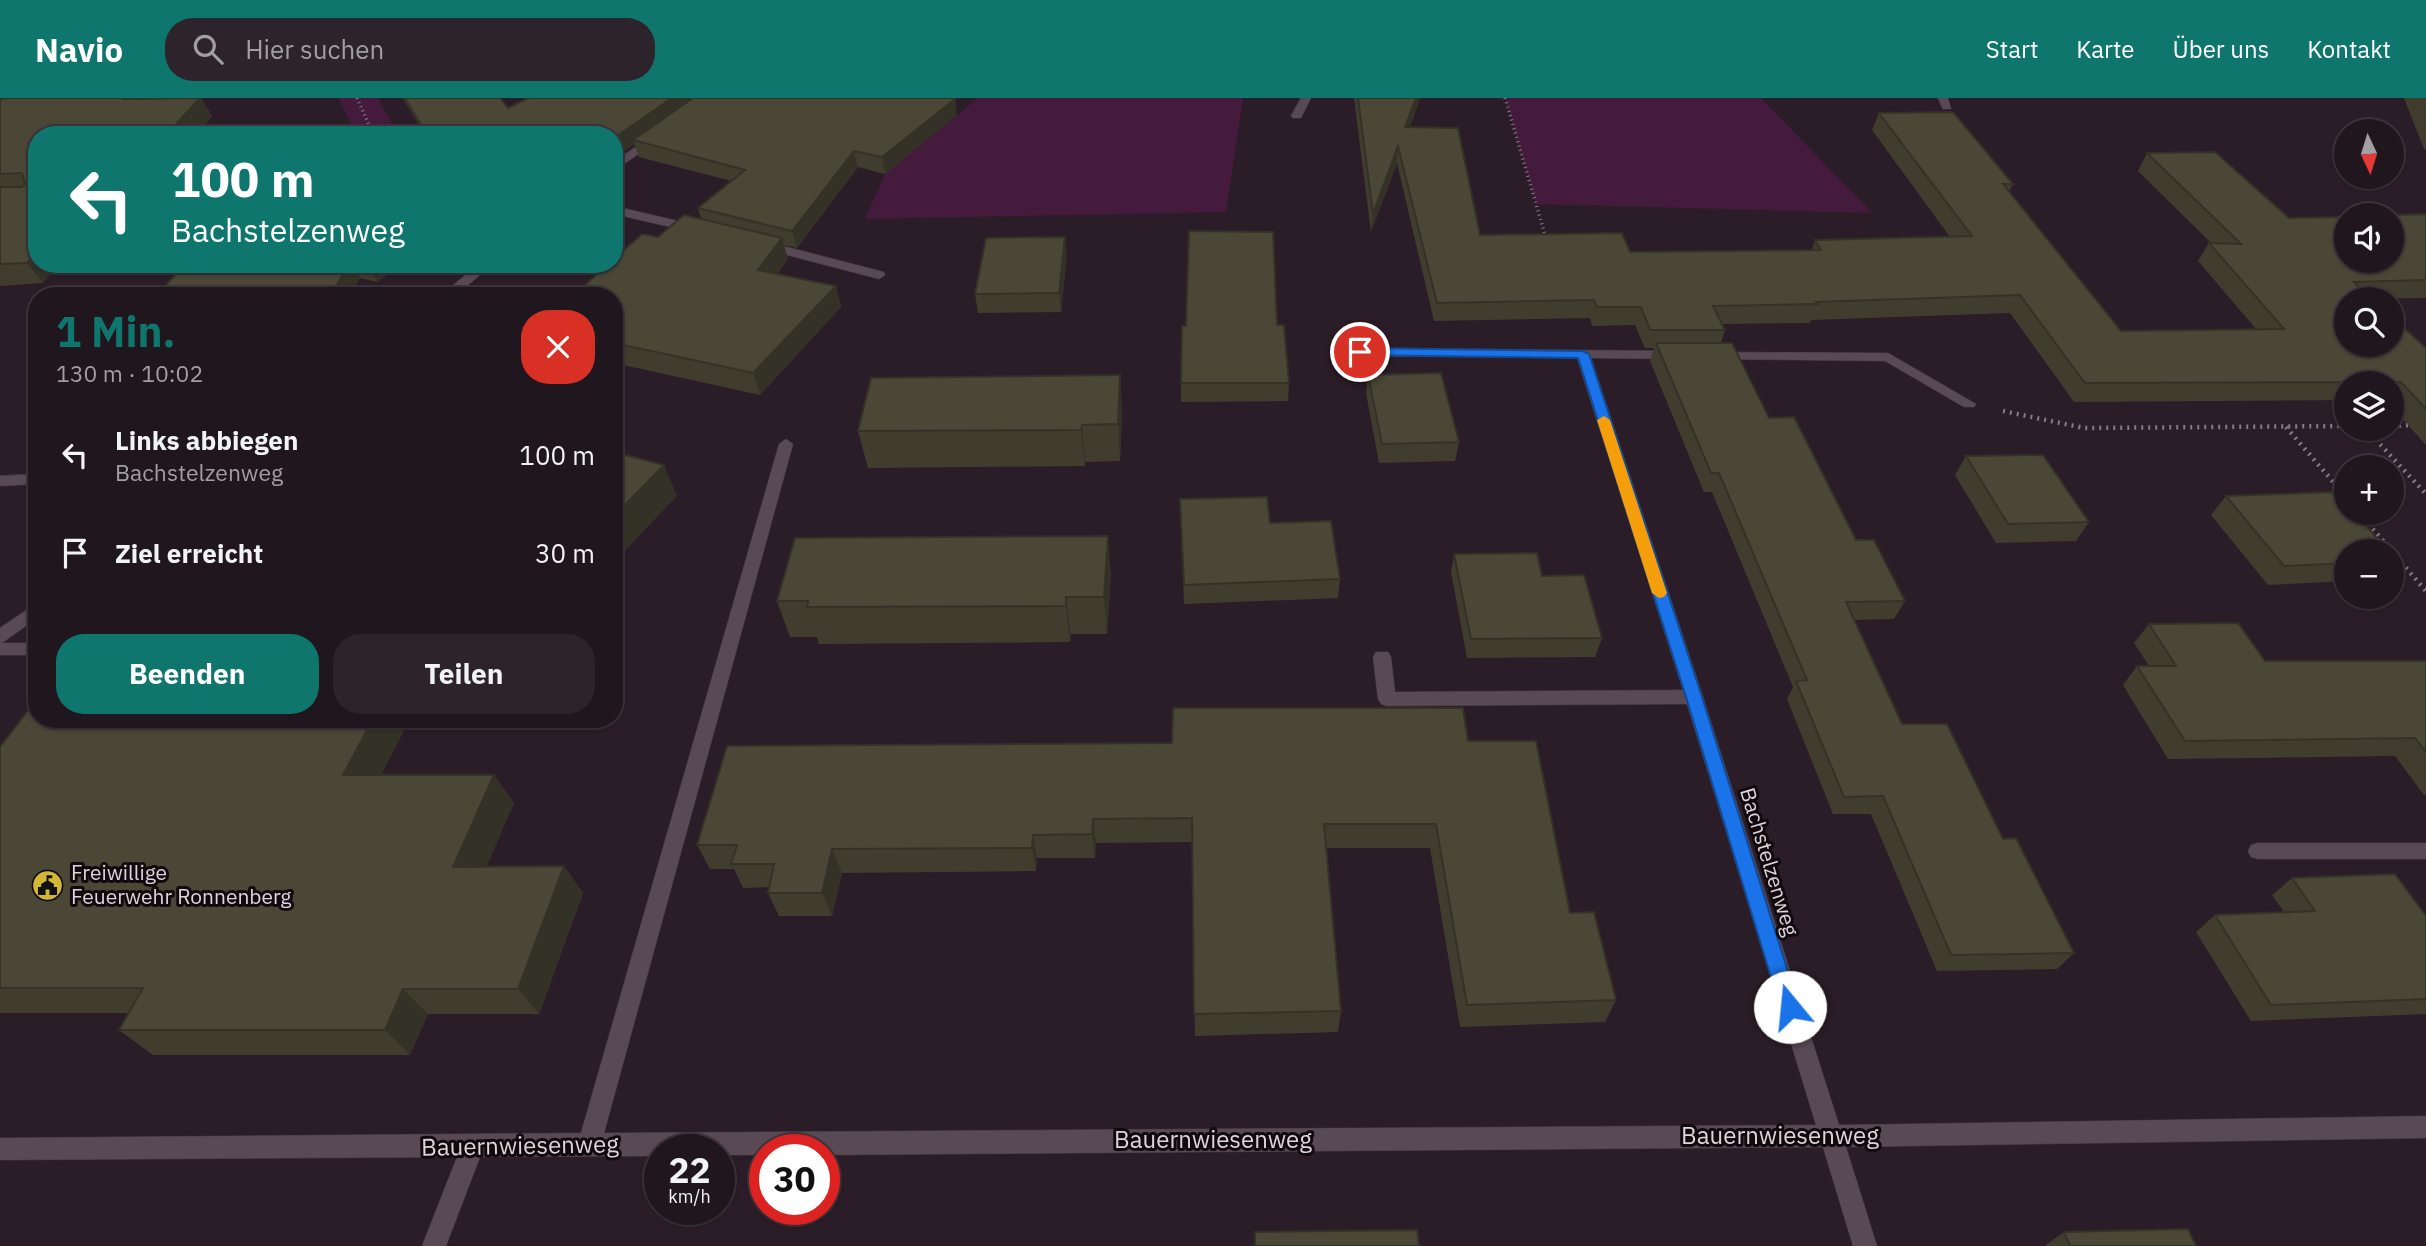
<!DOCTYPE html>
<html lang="de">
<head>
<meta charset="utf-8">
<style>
	:root { --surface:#20161d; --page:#2d232a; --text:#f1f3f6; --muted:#a29fa4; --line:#3d353b; --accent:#0f766e }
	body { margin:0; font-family:"IBM Plex Sans",sans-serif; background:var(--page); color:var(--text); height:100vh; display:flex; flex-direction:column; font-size:26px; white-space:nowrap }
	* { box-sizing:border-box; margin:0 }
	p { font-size:23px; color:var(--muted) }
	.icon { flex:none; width:38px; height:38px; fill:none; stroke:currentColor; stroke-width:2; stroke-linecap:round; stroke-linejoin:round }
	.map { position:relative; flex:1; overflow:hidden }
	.drawer { position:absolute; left:28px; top:189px; width:595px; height:441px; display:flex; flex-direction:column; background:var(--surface); border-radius:28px; box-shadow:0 2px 5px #0004,0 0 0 2px var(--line) }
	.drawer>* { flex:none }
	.top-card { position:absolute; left:28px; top:28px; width:595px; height:147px; border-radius:28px; box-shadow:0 2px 5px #0004,0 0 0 2px var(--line); background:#0f766e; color:#fff; overflow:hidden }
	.needle { width:46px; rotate:176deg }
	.fabs { position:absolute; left:2334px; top:21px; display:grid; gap:14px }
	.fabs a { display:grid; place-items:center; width:70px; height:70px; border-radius:50%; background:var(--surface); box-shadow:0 2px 5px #0004,0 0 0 2px var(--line); font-size:35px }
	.speed { position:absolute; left:644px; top:1036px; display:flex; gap:14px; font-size:35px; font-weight:700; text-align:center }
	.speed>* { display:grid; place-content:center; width:91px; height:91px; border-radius:50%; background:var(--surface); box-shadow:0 2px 5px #0004,0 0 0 2px var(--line); line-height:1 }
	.speed small { font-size:18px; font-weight:400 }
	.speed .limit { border:10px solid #d22; background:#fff; color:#111 }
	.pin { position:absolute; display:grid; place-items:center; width:60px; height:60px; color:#fff; margin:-30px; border:4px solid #fff; border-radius:50%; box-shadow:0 2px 7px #0007 }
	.me { position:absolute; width:77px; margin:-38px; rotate:343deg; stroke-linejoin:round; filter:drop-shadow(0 0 5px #0008) }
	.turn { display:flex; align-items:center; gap:24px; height:147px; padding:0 28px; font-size:32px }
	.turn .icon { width:91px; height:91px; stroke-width:2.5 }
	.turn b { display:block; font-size:49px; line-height:60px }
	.round { display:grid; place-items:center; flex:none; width:74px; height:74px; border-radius:28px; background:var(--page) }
	.head { display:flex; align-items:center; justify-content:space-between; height:119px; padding:0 28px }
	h1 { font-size:42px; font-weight:700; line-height:52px; color:var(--accent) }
	.button { display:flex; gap:14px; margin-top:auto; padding:14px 28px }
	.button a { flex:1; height:80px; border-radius:28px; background:var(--accent); color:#fff; font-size:28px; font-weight:700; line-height:80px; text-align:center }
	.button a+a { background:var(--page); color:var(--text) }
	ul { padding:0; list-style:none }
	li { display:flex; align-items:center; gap:21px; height:98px; padding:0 28px }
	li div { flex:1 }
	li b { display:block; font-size:26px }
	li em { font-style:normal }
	header { display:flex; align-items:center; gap:42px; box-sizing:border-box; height:98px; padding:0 35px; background:var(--accent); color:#fff }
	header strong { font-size:33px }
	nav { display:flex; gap:38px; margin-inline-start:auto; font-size:24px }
	.search { width:490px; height:63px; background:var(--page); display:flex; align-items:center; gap:18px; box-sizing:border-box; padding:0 24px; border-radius:28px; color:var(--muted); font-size:26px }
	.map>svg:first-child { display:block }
	.green { fill:#441b3c }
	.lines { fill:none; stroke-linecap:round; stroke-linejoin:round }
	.minor-casing { stroke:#443841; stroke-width:1 }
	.path-far1 { stroke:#877b83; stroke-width:3.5; stroke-dasharray:1 3.5; stroke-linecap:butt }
	.path { stroke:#877b83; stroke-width:4.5; stroke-dasharray:2 5; stroke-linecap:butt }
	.minor { fill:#594955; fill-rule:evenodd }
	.wall { fill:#403d2f }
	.shaded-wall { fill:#343226 }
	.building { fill:#4b4737; stroke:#343226; stroke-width:2 }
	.route { fill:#1a73e8; stroke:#114b97; stroke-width:2 }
	.slow { fill:#f59e0b }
	.labels { text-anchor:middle; stroke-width:6; stroke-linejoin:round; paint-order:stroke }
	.street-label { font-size:21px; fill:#ded4db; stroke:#100a0e }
	.poi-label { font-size:21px; fill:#ded4db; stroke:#100a0e; text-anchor:start }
	.near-street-label { font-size:24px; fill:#ded4db; stroke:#100a0e }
</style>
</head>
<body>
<header>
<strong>Navio</strong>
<div class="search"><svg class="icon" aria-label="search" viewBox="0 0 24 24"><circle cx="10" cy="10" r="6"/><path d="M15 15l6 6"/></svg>Hier suchen</div>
<nav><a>Start</a><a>Karte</a><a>Über uns</a><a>Kontakt</a></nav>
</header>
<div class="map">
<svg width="2426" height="1148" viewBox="0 0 2426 1148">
	<rect width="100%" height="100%" fill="#2b1d27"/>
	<g class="green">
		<polygon points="339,0 378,0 396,33 404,37 356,37"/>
		<polygon points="978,0 1243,0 1226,114 865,121 885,76"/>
		<polygon points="1505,0 1761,0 1872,115 1536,106"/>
	</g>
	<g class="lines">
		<defs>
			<g id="minor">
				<polygon points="1301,0 1311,0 1301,20 1293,20 1291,18"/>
				<polygon points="1938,0 1948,0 1951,11 1943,11"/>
				<polygon points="653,37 663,39 614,73 614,64"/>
				<polygon points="614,108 700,128 702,131 696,135 614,116"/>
				<polygon points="764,143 884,174 885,177 879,181 760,150 758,147"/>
				<polygon points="479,166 493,166 455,198 440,198"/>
				<polygon points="1360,229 1367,233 1367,250 1676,253 1683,257 1676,261 1591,260 1703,599 1839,1027 2426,1018 2426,1040 1846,1049 1877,1148 1853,1148 1823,1049 824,1057 824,1052 765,1052 765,1057 719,1057 719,1052 660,1052 660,1058 480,1059 446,1148 422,1148 457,1059 0,1062 0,1040 581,1035 779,346 786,341 793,346 604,1035 1816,1027 1687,606 1387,608 1381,606 1378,601 1373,559 1376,554 1388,554 1391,559 1395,594 1683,592 1577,260 1360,258 1353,254 1353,233"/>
				<polygon points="1715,254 1888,255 1976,306 1974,309 1964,309 1885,263 1710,261 1708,258"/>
				<polygon points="37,376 37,386 0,388 0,378"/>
				<polygon points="37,505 37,520 2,545 37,545 37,557 0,557 0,530"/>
				<polygon points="2258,745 2426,745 2426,761 2258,761 2251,759 2248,753 2251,747"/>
			</g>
		</defs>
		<use href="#minor" class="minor-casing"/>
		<g class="path-far1">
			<polyline points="357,0 371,31 380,37"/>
			<polyline points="1505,0 1546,140"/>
		</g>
		<g class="path">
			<polyline points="2003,313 2084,330 2347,328"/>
			<polyline points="2392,328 2411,327"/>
			<polyline points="2286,329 2347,400"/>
			<polyline points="2366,331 2426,396"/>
			<polyline points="2359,415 2392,453"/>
			<polyline points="2392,454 2426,493"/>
		</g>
		<use href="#minor" class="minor"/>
	</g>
	<g class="wall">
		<polygon points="0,0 201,0 212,18 196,37 37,37 43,185 0,188"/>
		<polygon points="403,0 500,0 508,10 957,17 885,76 858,69 797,150 784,147 788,161 777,176 836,188 841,209 760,297 614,265 614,198 658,139 701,121 698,110 731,83 639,59 634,46 623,54 614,52 614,37 425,37"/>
		<polygon points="1354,0 1420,0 1410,29 1480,137 1630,154 1812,152 1815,142 1950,139 1872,32 1879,15 2013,86 2009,94 2121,233 2256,231 2198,163 2209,145 2211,145 2138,73 2147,55 2289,120 2426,116 2426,200 2347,201 2426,250 2426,347 2392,309 2392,285 2347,285 2347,302 2074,304 2010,215 1811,222 1810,225 1722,226 1725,232 1721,245 1769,320 1856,442 1905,503 1894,521 1854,522 1902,626 2003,741 2074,855 2057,871 1937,873 1871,716 1833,716 1787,601 1793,589 1712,394 1704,394 1650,263 1654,250 1645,250 1635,227 1592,228 1590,220 1434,223 1397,65 1371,134"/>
		<polygon points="2404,0 2426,0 2426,51 2424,51"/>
		<polygon points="1067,157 1061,214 978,215 975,196"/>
		<polygon points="186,166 402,166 377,184 360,180 350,198 155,198"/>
		<polygon points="1277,227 1289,285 1288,303 1181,304 1181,285 1186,228"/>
		<polygon points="1120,277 1122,314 1120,363 1085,364 1085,368 868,370 858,333"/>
		<polygon points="1368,277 1459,344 1455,363 1379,365 1366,295"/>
		<polygon points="1966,358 2089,424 2076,443 1996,445 1955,377"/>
		<polygon points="2226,398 2347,453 2347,483 2268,487 2211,417"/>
		<polygon points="1180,401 1340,481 1338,500 1184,506"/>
		<polygon points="1454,456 1602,540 1595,559 1467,560 1451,474"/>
		<polygon points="1111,475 1107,536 1071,536 1070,544 819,546 817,539 790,539 777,503"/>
		<polygon points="2149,526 2265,563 2426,563 2426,697 2424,697 2395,658 2168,661 2123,587 2137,568 2149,568 2134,545"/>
		<polygon points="1468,643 1570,815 1616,902 1605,924 1460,929 1430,750 1326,750 1341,913 1338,934 1195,938 1192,744 1096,745 1095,760 1037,760 1036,773 842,775 832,818 779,818 768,795 769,789 743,790 734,771 710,771 697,747"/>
		<polygon points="0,649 381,677 494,677 514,705 486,768 564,768 583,795 539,916 428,916 410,957 153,957 119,932 129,915 0,915"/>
		<polygon points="2292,780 2426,818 2426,916 2251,923 2196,834 2215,817 2284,814 2272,797"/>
		<polygon points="2064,1134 2196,1148 2046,1148 2046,1147"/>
	</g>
	<g class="shaded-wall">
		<polygon points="200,0 201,0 212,18 196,37 166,37"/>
		<polygon points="672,0 699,0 633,42 634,46 623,54 617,38"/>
		<polygon points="1416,0 1420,0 1403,47 1405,29"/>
		<polygon points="955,1 957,17 885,76 882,59"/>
		<polygon points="584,29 586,37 570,37"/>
		<polygon points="1398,48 1397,65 1371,134 1373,116"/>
		<polygon points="854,53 858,69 797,150 792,133"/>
		<polygon points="1065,139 1067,157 1061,214 1059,195"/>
		<polygon points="782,140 788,161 764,193 758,172"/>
		<polygon points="37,154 37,166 59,166 43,185 27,165"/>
		<polygon points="349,166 352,166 360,180 350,198 336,198 333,193"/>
		<polygon points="369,166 402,166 377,184 368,167"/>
		<polygon points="836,188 841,209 760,297 753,275"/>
		<polygon points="1120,277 1122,314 1120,363 1118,326"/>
		<polygon points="1082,327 1085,364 1085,368 1081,332"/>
		<polygon points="664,367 677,398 614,464 614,418"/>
		<polygon points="1108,438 1111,475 1107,536 1104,499"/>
		<polygon points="1066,499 1071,536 1070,544 1066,508"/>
		<polygon points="373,621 410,621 367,705 343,677"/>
		<polygon points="494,677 514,705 475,796 453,769"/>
		<polygon points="1093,721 1096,745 1095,760 1092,736"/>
		<polygon points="1033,737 1037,760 1036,773 1032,750"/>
		<polygon points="832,751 842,775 832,818 822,795"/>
		<polygon points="564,768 583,795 539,916 518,891"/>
		<polygon points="403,891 428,916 410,957 385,932"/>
	</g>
	<g class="building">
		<polygon points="7,0 123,0 123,1 200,0 166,37 37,37 37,154 27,165 0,166 0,89 22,89 25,86 22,75 0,76 0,1"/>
		<polygon points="405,0 500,0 508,10 528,0 672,0 617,38 584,29 570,37 427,37"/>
		<polygon points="693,0 952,0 955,1 882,59 854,53 792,133 698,110 745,72 633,42"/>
		<polygon points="1358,0 1416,0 1405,29 1458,30 1480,137 1622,135 1630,154 1821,152 1815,142 1972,138 1879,15 1953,14 2013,86 2003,86 2121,233 2284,231 2209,145 2241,146 2147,55 2215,54 2289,120 2347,119 2347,163 2392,163 2392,117 2426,116 2426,182 2354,184 2372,201 2347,201 2347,247 2392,247 2392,219 2426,250 2426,311 2401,284 2085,285 2020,197 1816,204 1818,206 1713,208 1725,232 1650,232 1641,209 1597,209 1594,202 1437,205 1398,48 1373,116"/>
		<polygon points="684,117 782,140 758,172 836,188 753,275 614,245 614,198 573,198 608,166 614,166 614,161 642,136 658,139"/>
		<polygon points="1189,133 1273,134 1277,227 1284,227 1289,285 1181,285 1182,228 1186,228"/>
		<polygon points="1065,139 1059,195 975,196 986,140"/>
		<polygon points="186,166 349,166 333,193 259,198 155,198"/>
		<polygon points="1656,245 1732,245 1769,320 1794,319 1856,442 1874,442 1905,503 1846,504 1902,626 1947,626 2003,741 2016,740 2074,855 1951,857 1883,698 1844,699 1796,583 1807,582 1719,375 1711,375"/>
		<polygon points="1441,275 1459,344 1382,346 1368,277"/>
		<polygon points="1120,277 1118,326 1082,327 1081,332 858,333 871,280"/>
		<polygon points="614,354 664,367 614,418"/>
		<polygon points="2043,357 2089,424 2008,426 1966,358"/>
		<polygon points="2335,394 2347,407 2347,415 2354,415 2389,453 2347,453 2347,465 2284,468 2226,398"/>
		<polygon points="1267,399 1270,425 1331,423 1340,481 1184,487 1180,401"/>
		<polygon points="1108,438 1104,499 1066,499 1066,508 807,509 808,503 777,503 795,440"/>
		<polygon points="1537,455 1542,478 1584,477 1602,540 1471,541 1454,456"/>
		<polygon points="2392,457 2398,463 2392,463"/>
		<polygon points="2238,525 2265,563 2426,563 2426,654 2415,640 2185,643 2137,568 2176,568 2149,526"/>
		<polygon points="37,601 37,621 373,621 343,677 494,677 453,769 564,768 518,891 403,891 385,932 119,932 143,890 0,890 0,649"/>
		<polygon points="1173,610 1463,610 1468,643 1536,643 1570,815 1594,814 1616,902 1467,907 1436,726 1324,726 1341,913 1194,916 1192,720 1093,721 1092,736 1033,737 1032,750 832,751 822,795 768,795 774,766 731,766 737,747 697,747 727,648 1172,645"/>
		<polygon points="2395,776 2426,818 2426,901 2271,907 2215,817 2315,813 2292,780"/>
		<polygon points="2188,1131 2196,1148 2070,1148 2064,1134"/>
		<polygon points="1417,1132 1419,1148 1255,1148 1255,1134"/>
	</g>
	<polygon class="route" points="1360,250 1583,253 1589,256 1702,599 1799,909 1797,915 1790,918 1783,915 1780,909 1686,599 1578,260 1356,257 1356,251"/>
	<polygon class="slow" points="1604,318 1610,322 1667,495 1664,499 1659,500 1652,495 1597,322"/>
	<defs>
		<symbol id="civic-disc" viewBox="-11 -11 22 22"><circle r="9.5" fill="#d2b735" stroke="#100a0e"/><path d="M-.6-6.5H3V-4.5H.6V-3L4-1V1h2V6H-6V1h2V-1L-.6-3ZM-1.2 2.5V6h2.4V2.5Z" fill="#111"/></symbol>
	</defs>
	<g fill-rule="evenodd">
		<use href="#civic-disc" x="30" y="770" width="35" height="35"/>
	</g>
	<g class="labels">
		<g class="street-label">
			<text transform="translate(1769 764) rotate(73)" y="7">Bachstelzenweg</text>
		</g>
		<g class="poi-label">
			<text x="71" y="782">Freiwillige<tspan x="71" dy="24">Feuerwehr Ronnenberg</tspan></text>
		</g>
		<g class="near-street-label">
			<text x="1780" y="1046">Bauernwiesenweg</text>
			<text x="1213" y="1050">Bauernwiesenweg</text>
			<text transform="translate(520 1048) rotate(-1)" y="8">Bauernwiesenweg</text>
		</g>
	</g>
</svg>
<div class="fabs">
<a><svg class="needle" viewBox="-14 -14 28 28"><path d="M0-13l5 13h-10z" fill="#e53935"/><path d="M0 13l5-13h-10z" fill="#a29fa4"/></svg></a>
<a><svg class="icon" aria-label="sound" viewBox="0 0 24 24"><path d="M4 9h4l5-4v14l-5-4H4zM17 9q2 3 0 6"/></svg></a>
<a><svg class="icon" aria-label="search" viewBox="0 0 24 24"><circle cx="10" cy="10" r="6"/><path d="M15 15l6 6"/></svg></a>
<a><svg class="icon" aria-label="layers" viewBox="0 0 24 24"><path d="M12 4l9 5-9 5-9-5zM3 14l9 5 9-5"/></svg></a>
<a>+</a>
<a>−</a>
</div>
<div class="speed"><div>22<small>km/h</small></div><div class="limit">30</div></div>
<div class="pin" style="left:1360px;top:254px;background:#d93025"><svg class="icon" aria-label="arrive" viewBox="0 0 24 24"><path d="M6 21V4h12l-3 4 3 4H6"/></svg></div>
<svg class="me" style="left:1790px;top:909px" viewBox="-20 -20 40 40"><circle r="19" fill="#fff"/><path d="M0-13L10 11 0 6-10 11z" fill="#1a73e8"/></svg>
<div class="top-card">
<div class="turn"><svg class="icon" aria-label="left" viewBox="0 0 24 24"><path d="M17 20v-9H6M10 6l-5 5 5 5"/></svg><div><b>100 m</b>Bachstelzenweg</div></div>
</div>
<section class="drawer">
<div class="head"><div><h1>1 Min.</h1><p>130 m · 10:02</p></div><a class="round" style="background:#d93025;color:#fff"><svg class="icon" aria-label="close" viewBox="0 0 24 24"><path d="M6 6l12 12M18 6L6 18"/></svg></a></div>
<ul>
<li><svg class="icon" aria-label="left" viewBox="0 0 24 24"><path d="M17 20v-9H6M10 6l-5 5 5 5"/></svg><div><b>Links abbiegen</b><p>Bachstelzenweg</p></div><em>100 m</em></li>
<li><svg class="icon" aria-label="arrive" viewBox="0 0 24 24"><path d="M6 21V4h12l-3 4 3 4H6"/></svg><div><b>Ziel erreicht</b></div><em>30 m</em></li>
</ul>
<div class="button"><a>Beenden</a><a>Teilen</a></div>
</section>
</div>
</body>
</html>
